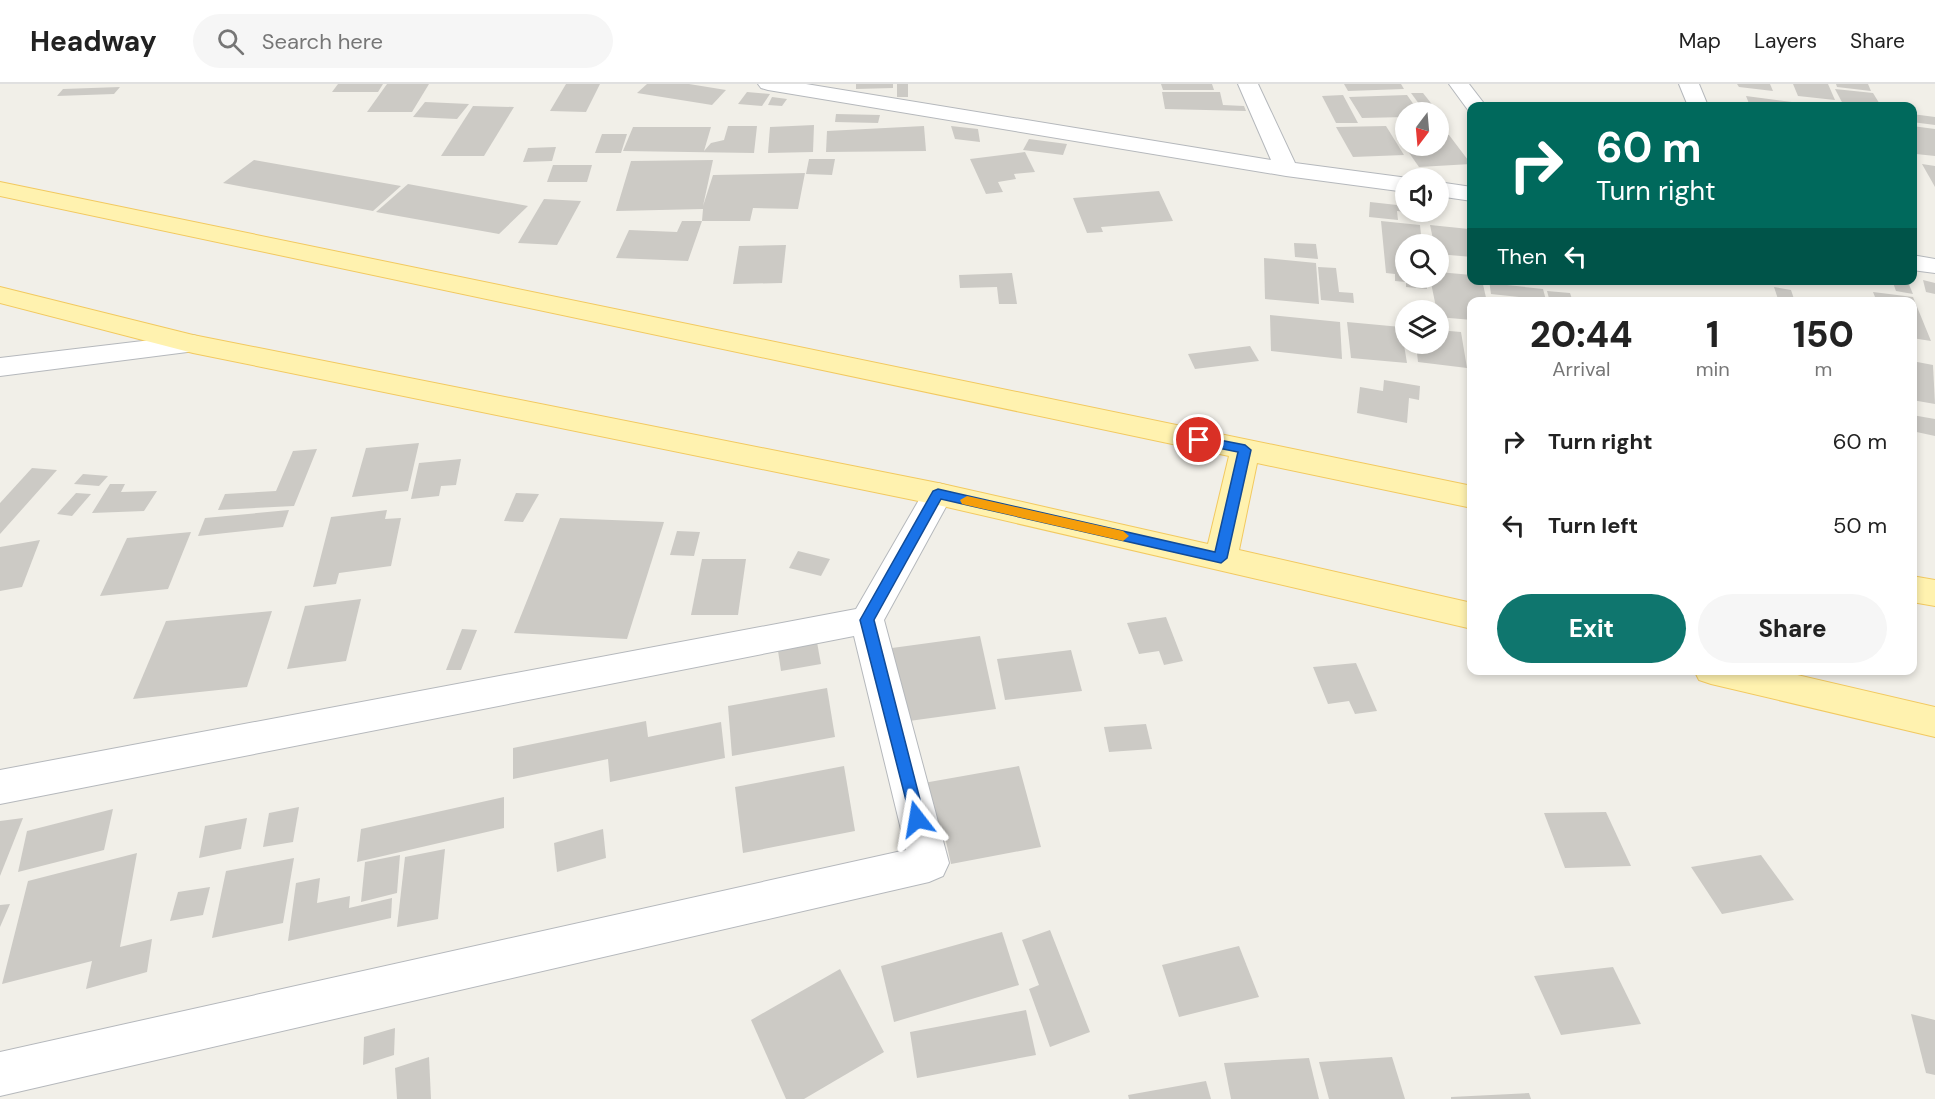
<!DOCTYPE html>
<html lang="en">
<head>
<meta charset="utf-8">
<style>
	:root { --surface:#fff; --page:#f6f6f6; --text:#222; --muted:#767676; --line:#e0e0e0; --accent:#0f766e }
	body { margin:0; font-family:"DM Sans",sans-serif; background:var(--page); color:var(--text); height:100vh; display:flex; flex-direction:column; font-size:22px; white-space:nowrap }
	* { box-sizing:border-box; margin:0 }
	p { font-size:20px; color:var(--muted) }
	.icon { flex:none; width:33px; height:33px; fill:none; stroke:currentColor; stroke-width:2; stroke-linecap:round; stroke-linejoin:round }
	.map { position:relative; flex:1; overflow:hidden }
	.panel { position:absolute; left:1467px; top:213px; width:450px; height:378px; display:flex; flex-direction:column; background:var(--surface); border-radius:12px; box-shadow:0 3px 9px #0003 }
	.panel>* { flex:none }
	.top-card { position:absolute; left:1467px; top:18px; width:450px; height:183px; border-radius:12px; box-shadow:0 3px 9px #0003; background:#00695c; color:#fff; overflow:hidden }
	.needle { width:39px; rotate:196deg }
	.tools { position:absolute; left:1395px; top:18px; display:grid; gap:12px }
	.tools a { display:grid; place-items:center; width:54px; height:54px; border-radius:50%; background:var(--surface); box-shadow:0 3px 9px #0003; font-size:30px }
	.pin { position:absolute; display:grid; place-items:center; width:51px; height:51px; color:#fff; margin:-26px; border:3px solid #fff; border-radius:50%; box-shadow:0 2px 6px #0007 }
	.me { position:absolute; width:66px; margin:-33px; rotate:346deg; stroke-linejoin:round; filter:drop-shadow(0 0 4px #0008) }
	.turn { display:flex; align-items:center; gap:21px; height:126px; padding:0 30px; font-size:27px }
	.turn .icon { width:78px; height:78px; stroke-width:2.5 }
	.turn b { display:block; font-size:42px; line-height:51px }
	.then { display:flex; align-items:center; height:57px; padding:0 30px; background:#0003; gap:12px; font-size:22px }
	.eta { display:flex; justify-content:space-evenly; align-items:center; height:102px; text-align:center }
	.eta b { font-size:36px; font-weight:800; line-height:42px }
	.action { display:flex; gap:12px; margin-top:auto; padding:12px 30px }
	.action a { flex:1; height:69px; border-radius:36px; background:var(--accent); color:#fff; font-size:24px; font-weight:800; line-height:69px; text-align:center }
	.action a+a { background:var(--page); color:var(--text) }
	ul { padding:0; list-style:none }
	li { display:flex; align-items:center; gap:18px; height:84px; padding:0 30px }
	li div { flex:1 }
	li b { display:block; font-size:22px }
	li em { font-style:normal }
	header { display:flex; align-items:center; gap:36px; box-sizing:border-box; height:84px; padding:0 30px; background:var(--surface); border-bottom:2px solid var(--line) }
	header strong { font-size:28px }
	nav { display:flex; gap:33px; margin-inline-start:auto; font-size:21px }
	.search { width:420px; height:54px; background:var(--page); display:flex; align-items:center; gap:15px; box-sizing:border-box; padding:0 21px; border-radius:33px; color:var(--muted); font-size:22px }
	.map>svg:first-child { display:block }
	.building { fill:#cccac5 }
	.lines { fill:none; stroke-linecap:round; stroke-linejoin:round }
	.minor-casing { stroke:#b5b8bc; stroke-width:2 }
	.major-casing { stroke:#f2c960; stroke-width:2 }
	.minor { fill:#fff; fill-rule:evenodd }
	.major { fill:#fff2af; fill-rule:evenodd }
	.route { fill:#1a73e8; stroke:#114b97; stroke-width:1.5 }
	.slow { fill:#f59e0b }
</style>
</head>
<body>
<header>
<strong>Headway</strong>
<div class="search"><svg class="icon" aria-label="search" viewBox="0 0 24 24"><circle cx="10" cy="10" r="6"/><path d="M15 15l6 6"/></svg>Search here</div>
<nav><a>Map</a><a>Layers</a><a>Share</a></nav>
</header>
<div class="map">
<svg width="1935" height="1015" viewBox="0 0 1935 1015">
	<rect width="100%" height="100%" fill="#f1efe8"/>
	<g class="building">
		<polygon points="338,0 383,0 378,8 332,8"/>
		<polygon points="387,0 429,0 412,28 367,28"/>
		<polygon points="566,0 600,0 586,28 550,27"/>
		<polygon points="647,0 689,0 726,6 712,21 637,9"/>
		<polygon points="856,0 893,0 893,4 856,5"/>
		<rect x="897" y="0" width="11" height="13"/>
		<polygon points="1161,0 1212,0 1214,6 1163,6"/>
		<polygon points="1344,0 1401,0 1404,5 1348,7"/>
		<polygon points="1737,0 1770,0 1773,7 1739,3"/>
		<polygon points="1793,0 1828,0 1835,16 1798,12"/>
		<polygon points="1836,0 1868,0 1871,7 1837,3"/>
		<polygon points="120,3 114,10 57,12 63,5"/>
		<polygon points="1835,5 1873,9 1881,22 1844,22"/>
		<polygon points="747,8 770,10 762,22 738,20"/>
		<polygon points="1162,8 1220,8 1223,21 1244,22 1246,27 1165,25"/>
		<polygon points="1411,9 1423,9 1438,28 1425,28"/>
		<polygon points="1343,11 1358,39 1336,39 1322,12"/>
		<polygon points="1407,11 1419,28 1406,28 1406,33 1362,34 1349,13"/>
		<polygon points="1746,12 1792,18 1793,22 1750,22"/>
		<polygon points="772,13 787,15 782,22 768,21"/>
		<polygon points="425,18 469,20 457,35 413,33"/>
		<polygon points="473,22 514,23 484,72 441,72"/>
		<polygon points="836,30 880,31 878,39 835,38"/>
		<polygon points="1912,30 1935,33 1935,41 1912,38"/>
		<polygon points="814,41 813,68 768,69 770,43"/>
		<polygon points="728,42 757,42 754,69 623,67 633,43 711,43 704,67 711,59 724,56"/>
		<polygon points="924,42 926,67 826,68 827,47"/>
		<polygon points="951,42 978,45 980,58 955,55"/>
		<polygon points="1386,42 1404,71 1353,73 1336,43"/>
		<polygon points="1912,42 1935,45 1935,72 1916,70 1912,62"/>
		<polygon points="602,50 627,50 621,69 595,69"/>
		<polygon points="1438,51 1449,51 1471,80 1419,83 1398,53 1406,53 1406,62 1438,62"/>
		<polygon points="1029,55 1067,60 1063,71 1023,66"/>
		<polygon points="556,63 552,77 523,78 528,64"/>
		<polygon points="1025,68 1035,88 1014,90 1016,95 998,98 1003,108 986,110 970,75"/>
		<polygon points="809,75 835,75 832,91 806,90"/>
		<polygon points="254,76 401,102 373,127 223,99"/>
		<polygon points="713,76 703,122 713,91 805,89 798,125 753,124 750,137 702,137 703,125 616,127 631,77"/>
		<polygon points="1922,80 1935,82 1935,103"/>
		<polygon points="553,81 592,81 587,98 547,98"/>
		<polygon points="408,100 528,122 499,150 376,128"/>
		<polygon points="1159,107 1173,137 1101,143 1103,148 1087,149 1073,114"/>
		<polygon points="544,115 581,117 557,161 518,159"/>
		<polygon points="1370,118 1406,122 1406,128 1397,127 1398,136 1369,133"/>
		<polygon points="682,137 702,137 688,177 616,174 629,146 677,148"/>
		<polygon points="1381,137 1420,141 1422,160 1406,160 1406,194 1426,194 1427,205 1406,203 1406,198 1395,197 1395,190 1386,189"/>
		<polygon points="1430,141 1469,145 1472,173 1438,170 1438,160 1434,160"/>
		<polygon points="1294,159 1316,160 1318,175 1295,173"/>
		<polygon points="786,161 782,199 733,200 739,162"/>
		<polygon points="1264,174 1316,179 1319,220 1265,215"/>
		<polygon points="1318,183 1336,184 1339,208 1353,209 1354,219 1321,216"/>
		<polygon points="1438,188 1472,191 1472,196 1482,196 1487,218 1472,218 1472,236 1438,233 1430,194 1438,194"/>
		<polygon points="1012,189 1017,220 999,220 997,203 960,204 959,191"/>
		<polygon points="1489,196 1506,196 1507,201 1543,205 1546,216 1491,210"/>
		<polygon points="1575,196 1606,196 1608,201 1574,198"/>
		<polygon points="1892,196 1907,196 1913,210 1896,207"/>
		<polygon points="1923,196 1935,199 1935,210 1926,208"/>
		<polygon points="1774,203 1791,206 1795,218 1779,218"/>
		<polygon points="1547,207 1570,209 1573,218 1550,218"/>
		<polygon points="1873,208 1913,213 1931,257 1912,254 1912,218 1877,218"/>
		<polygon points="1270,231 1340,238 1342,275 1271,267"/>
		<polygon points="1347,238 1401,243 1407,279 1351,274"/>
		<polygon points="1438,246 1461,248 1467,284 1418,278 1416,260 1438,260"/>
		<polygon points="1250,262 1259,277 1195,285 1188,270"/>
		<polygon points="1912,277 1933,281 1935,320 1912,316"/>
		<polygon points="1384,296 1420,302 1419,316 1409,314 1407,339 1357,329 1360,303 1383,307"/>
		<polygon points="1912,331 1935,335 1935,352 1912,347"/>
		<polygon points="419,359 408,407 352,413 366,364"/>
		<polygon points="317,365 294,422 218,426 225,410 276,407 293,367"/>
		<polygon points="461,375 456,401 441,402 439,412 411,415 419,379"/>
		<polygon points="32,384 57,386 0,450 0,419"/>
		<polygon points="83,390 108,392 99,402 74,400"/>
		<polygon points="110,400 125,400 121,408 157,407 144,427 92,429"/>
		<polygon points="76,409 91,410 72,432 57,430"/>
		<polygon points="516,409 539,410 523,438 504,437"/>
		<polygon points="289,426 283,443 198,452 205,434"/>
		<polygon points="387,426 385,435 401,434 391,482 339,489 336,500 313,503 331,433"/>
		<polygon points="560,434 664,438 627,555 514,549"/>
		<polygon points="677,447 700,448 694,472 670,471"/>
		<polygon points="191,448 168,505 100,512 127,454"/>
		<polygon points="40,456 22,503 0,507 0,463"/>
		<polygon points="798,467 830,475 821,492 789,484"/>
		<polygon points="702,475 746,475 738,531 691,531"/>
		<polygon points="361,515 346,577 287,585 305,522"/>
		<polygon points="272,527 247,603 133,615 166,537"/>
		<polygon points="1166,533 1183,577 1164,581 1159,567 1139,570 1127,539"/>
		<polygon points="462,545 477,546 461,586 446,586"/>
		<polygon points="980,552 996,625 902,638 892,564"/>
		<polygon points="816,553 821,580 781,587 777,560"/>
		<polygon points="1071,566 1082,607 1005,616 997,575"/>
		<polygon points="1356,579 1377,627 1355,630 1349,617 1328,620 1313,583"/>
		<polygon points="827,604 835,653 732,672 728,622"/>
		<polygon points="646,637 648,653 721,638 725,674 610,698 608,675 513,695 513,664"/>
		<polygon points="1146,640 1152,665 1109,668 1104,643"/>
		<polygon points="844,682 855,747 743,769 735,703"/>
		<polygon points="1019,682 1041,763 951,780 945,753 929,756 918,700"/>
		<polygon points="504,713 504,744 357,778 361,745"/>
		<polygon points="299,723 293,758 263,763 269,729"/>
		<polygon points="113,725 104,766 18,788 27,747"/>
		<polygon points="1606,728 1631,782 1565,784 1544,729"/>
		<polygon points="23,734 0,792 0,737"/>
		<polygon points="247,734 241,765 199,774 205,742"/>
		<polygon points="603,745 606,774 557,788 554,759"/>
		<polygon points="445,765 438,835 397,843 405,773"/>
		<polygon points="137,769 120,863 152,855 147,888 86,905 92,877 2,900 28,797"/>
		<polygon points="400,771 397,809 361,818 365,778"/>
		<polygon points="1761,771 1794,816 1722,830 1691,783"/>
		<polygon points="294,774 283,839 212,854 226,787"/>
		<polygon points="320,794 317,819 350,812 349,824 392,814 391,834 288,857 296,799"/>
		<polygon points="210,803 203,831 170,837 178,808"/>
		<polygon points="10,820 0,843 0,821"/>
		<polygon points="1050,846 1090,948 1050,963 1029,905 1039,901 1022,856"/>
		<polygon points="1002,848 1019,901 894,938 881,882"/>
		<polygon points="1239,862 1259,913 1179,933 1162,881"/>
		<polygon points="1613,883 1641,940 1561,951 1534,892"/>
		<polygon points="840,885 884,968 804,1015 786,1015 751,936"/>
		<polygon points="1026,926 1036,971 917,994 910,948"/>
		<polygon points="1911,930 1935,936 1935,991 1926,989"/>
		<polygon points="395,944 394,971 363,981 364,953"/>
		<polygon points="429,973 431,1015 397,1015 395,984"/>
		<polygon points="1392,973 1405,1015 1329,1015 1319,978"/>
		<polygon points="1309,974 1319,1015 1231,1015 1224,979"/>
		<polygon points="1206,997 1211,1015 1129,1015 1128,1011"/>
		<polygon points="1529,1009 1531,1015 1451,1015 1451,1013"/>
	</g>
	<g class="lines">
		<defs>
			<g id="minor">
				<polygon points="758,0 806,0 1271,76 1238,0 1258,0 1295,79 1408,94 1406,108 1286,92 768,6 761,4"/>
				<polygon points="1449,0 1469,0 1486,22 1472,22 1472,27 1468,26"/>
				<polygon points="1679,0 1699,0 1708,22 1688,22"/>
				<polygon points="1438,98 1472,103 1472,117 1438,112"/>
				<polygon points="1912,171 1935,175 1935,189 1912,186"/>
				<polygon points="193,251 203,254 206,260 203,266 0,292 0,274"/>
				<polygon points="938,399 949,402 953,410 884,536 949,779 943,792 929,798 0,1012 0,968 906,766 854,552 0,720 0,686 856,525 927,402"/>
			</g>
			<g id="major">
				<polygon points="0,98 1472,402 1472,424 1257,379 1239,466 1472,519 1472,545 938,421 193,269 0,219 0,203 193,251 938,399 1208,460 1229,372 0,112"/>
				<polygon points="1912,492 1935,496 1935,522 1912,518"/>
				<polygon points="1694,586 1776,586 1935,623 1935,653 1711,600 1699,596"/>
			</g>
		</defs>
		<use href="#minor" class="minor-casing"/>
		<use href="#major" class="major-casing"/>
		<use href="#minor" class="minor"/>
		<use href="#major" class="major"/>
	</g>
	<polygon class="route" points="1199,352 1245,361 1251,366 1227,474 1221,479 941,415 874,536 925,735 923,740 917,742 912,740 860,536 933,407 938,405 1215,468 1238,368 1194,359 1193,356"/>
	<polygon class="slow" points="967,412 1123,447 1129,452 1123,457 962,420 960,416"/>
</svg>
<div class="tools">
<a><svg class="needle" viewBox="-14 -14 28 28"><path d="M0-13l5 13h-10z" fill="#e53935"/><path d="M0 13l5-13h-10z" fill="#767676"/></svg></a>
<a><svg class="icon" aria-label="sound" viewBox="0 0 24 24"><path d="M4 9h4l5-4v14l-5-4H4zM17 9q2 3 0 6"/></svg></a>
<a><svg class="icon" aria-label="search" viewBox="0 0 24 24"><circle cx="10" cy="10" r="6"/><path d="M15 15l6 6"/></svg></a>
<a><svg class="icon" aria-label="layers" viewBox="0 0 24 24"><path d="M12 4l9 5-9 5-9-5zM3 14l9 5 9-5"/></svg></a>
</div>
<div class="pin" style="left:1199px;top:356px;background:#d93025"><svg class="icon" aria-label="arrive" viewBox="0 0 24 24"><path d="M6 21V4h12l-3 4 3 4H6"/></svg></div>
<svg class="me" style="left:917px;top:735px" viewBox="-20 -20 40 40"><path d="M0-17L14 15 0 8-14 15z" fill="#1a73e8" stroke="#fff" stroke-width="4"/></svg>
<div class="top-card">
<div class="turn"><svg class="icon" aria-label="right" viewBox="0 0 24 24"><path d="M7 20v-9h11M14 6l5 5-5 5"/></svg><div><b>60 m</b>Turn right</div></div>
<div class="then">Then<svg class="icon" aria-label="left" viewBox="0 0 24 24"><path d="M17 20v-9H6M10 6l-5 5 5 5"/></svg></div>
</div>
<section class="panel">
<div class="eta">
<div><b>20:44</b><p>Arrival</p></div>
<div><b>1</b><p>min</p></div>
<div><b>150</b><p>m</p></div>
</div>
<ul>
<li><svg class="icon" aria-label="right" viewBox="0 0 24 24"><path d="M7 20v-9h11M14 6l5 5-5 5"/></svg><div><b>Turn right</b></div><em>60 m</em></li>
<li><svg class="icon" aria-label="left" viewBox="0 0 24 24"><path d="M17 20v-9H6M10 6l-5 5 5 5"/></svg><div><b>Turn left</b></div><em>50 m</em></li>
</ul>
<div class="action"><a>Exit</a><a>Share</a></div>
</section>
</div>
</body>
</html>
